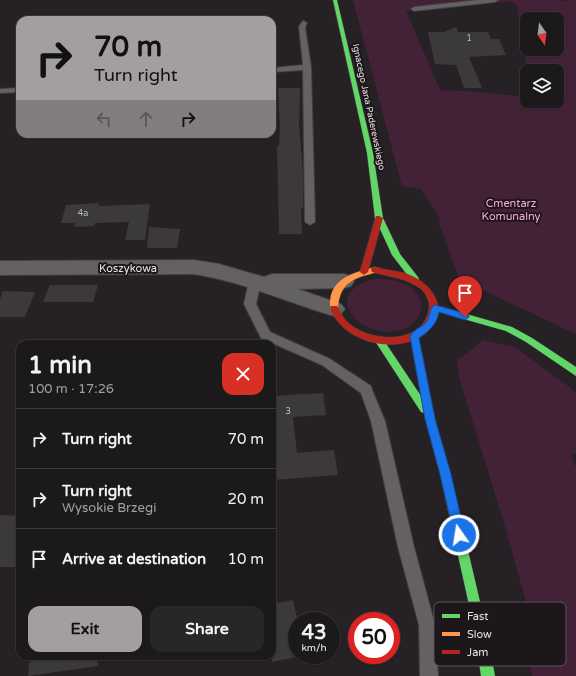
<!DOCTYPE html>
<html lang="en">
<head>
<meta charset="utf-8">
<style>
	:root { --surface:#1c191b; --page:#292628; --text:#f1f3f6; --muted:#a0a0a3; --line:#3a383a; --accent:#a39ea1 }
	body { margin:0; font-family:"Varela Round",sans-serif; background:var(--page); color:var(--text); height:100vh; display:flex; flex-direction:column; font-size:15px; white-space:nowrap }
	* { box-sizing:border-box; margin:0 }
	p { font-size:13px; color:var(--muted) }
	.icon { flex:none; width:22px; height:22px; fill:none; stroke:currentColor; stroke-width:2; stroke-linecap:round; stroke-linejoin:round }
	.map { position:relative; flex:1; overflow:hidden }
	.details { position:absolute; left:16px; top:340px; width:260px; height:320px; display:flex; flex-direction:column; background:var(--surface); border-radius:12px; box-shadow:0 1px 3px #0004,0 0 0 1px var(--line) }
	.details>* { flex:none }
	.top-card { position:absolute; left:16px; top:16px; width:260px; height:122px; border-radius:12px; box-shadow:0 1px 3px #0004,0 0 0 1px var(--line); background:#a39ea1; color:#111; overflow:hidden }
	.needle { width:26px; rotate:166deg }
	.buttons { position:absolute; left:520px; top:12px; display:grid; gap:8px }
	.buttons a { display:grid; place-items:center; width:44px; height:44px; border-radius:8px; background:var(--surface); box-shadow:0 1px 3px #0004,0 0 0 1px var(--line); font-size:20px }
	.speed { position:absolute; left:288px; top:612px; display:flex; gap:8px; font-size:20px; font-weight:700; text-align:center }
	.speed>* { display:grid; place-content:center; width:52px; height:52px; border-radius:50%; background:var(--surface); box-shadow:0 1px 3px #0004,0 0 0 1px var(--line); line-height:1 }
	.speed small { font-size:10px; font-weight:400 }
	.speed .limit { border:6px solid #d22; background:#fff; color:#111 }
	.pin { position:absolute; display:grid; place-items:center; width:34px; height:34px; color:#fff; margin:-41px -17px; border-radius:50% 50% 50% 0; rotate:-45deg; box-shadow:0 0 4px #0007 }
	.pin .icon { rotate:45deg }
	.me { position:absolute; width:44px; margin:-22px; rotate:347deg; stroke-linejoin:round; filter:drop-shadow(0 0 3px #0008) }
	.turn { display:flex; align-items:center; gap:14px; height:84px; padding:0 12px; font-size:18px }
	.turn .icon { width:52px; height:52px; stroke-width:2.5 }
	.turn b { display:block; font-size:28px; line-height:34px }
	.lanes { display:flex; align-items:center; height:38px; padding:0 12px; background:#0003; justify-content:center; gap:20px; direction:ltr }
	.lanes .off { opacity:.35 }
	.round { display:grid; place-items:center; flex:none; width:42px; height:42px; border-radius:12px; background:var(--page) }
	.overview { display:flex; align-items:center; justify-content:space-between; height:68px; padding:0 12px }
	h1 { font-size:24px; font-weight:800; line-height:30px }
	.button { display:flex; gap:8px; margin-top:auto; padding:8px 12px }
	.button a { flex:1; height:46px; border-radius:12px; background:var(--accent); color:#111; font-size:16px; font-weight:800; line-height:46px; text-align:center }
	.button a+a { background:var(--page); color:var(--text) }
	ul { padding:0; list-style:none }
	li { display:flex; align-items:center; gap:12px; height:60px; padding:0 12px; border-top:1px solid var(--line) }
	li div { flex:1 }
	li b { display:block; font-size:15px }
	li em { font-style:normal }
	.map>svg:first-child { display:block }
	.green { fill:#432238; fill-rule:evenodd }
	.building { fill:#3c393b }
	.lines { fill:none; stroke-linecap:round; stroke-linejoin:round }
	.lane-casing { stroke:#423e40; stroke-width:2 }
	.street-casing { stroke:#423e40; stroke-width:2 }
	.fast-casing { stroke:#423e40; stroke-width:1 }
	.slow-casing { stroke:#423e40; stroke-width:1 }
	.jam-casing { stroke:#423e40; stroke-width:1 }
	.lane { fill:#636162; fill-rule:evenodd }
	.street { fill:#636162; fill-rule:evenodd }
	.fast { fill:#63d668; fill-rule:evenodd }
	.slow { fill:#ff974d; fill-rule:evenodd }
	.jam { fill:#b3261e; fill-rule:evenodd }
	.route { fill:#1a73e8; stroke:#114b97 }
	.labels { text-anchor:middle; stroke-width:4; stroke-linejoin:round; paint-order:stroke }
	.number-label { font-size:9px; fill:#bcb8ba }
	.far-street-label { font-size:9px; fill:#e7e2e5; stroke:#1d171b }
	.park-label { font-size:11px; fill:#fea8df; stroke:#1d171b }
	.street-label { font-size:11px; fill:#e7e2e5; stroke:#1d171b }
	.key { fill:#1d171b; stroke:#5a5458; stroke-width:1 }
	.key-label { font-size:11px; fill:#e7e2e5 }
</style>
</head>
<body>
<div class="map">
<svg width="576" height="676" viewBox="0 0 576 676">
	<rect width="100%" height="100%" fill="#262124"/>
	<g class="green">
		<path d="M353 0H560L562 1 576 0V334L459 279 439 223 440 218 421 189 402 186ZM512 1 517 6 527 72V71H557V101H527V97L480 92 440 90 406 11ZM527 19H557V49H527Z"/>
		<path d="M375 279C387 279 400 280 410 287 427 300 424 319 406 328 365 346 315 293 375 279Z"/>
		<polygon points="483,340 515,347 576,392 576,453 572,456 576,468 576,676 532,676 528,648 526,602 505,526 459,378 457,361"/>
	</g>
	<g class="building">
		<polygon points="456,27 458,32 488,32 491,39 499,39 506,55 469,57 482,88 464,88 456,65 435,64 428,32 444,32"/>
		<polygon points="278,88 300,88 299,124 303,174 303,208 301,208 302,234 279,234 277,146 279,146 280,127"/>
		<polygon points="99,203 98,206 150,204 145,240 125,240 129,222 95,223 94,226 74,227 75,223 61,223 66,205"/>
		<polygon points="149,227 180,229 177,248 147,248"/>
		<polygon points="50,285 98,285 93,302 43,302"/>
		<polygon points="3,291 35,292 25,317 0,317 0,299"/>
		<polygon points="323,393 326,415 293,417 297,453 334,450 338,475 272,480 272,396"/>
		<polygon points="0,515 20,516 20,567 0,567"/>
		<polygon points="293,600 297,618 297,657 272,662 272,604"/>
		<polygon points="30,656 97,656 98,666 28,676"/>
	</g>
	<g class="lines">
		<defs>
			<g id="lane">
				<polygon points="478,0 498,0 495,2 414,11 411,9 414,7"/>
				<polygon points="304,21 307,23 305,27 311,67 315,222 310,225 305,222 303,70 272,72 272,68 303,65 299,27 302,22"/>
				<polygon points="20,88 20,92 0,93 0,89"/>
				<polygon points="255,277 259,278 261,281 256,304 270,332 330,359 371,386 372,390 385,421 414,547 435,625 438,676 420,676 419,625 398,547 371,421 361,393 322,365 261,338 244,304 249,281 251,278"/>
			</g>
			<path id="street" d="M194 260 219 264 264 277 272 274H344L351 276 354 281 351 286 344 288 298 289 341 304 345 309 341 314 334 316C286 302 244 282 194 274L0 275V261Z"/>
			<g id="fast">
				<polygon points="333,0 337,0 373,153 383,218 400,254 418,277 419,279 418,281 412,281 392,255 375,218 367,153"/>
				<polygon points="435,305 512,327 532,338 576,367 576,376 526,342 506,331 432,310 431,308 432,306"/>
				<polygon points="414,333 418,336 435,419 450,474 485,623 495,676 481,676 473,623 440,474 424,413 421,412 375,341 380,338 383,339 421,396 410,336"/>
			</g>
			<path id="slow" d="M375 267 378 268 379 270 378 272C355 278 340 281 338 308L334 311 331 310C329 305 330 300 331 295 337 275 358 272 375 267Z"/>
			<g id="jam">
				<polygon points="376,216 379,216 383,218 368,272 364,275 360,272"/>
				<path d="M375 267C386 270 398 271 408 274 418 278 428 285 434 295 439 304 440 313 433 323 431 326 429 330 426 333 397 356 343 343 330 308L331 306H337C341 313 344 320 351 325 374 343 425 344 429 308 430 302 426 293 421 289 406 278 390 277 372 272L371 270 372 268Z"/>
			</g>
		</defs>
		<use href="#lane" class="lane-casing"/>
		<use href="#street" class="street-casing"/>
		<use href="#fast" class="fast-casing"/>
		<use href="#slow" class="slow-casing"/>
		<use href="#jam" class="jam-casing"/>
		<use href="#lane" class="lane"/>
		<use href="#street" class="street"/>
		<use href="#fast" class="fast"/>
		<use href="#slow" class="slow"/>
		<use href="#jam" class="jam"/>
	</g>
	<path class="route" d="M435 305 468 314 469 317 465 320 439 312C437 324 429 331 419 338L435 419 451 474 465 535 463 539 459 541 455 539 454 535 440 474 425 419 410 336C419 323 427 331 431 308Z"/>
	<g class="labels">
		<g class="number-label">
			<text x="469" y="41">1</text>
			<text x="83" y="216">4a</text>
			<text x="288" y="414">3</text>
		</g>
		<g class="far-street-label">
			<text transform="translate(369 107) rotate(78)" y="3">Ignacego Jana Paderewskiego</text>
		</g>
		<g class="park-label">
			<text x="511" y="207">Cmentarz<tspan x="511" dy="13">Komunalny</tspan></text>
		</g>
		<g class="street-label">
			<text x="128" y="272">Koszykowa</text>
		</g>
	</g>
	<rect x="434" y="602" width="132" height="64" rx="6" class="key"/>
	<rect x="442" y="614" width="18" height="4" fill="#63d668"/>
	<rect x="442" y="632" width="18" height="4" fill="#ff974d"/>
	<rect x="442" y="650" width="18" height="4" fill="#b3261e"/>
	<g class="key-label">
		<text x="467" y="620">Fast</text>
		<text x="467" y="638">Slow</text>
		<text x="467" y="656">Jam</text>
	</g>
</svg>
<div class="buttons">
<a><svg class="needle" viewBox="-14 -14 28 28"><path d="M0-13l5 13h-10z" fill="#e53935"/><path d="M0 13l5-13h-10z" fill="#a0a0a3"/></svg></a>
<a><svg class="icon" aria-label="layers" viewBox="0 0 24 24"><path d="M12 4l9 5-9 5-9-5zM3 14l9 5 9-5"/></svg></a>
</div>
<div class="speed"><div>43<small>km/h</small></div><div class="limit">50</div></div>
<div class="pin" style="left:465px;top:317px;background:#d93025"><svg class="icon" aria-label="arrive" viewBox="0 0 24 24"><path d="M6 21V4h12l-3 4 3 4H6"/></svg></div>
<svg class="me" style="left:459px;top:535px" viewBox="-20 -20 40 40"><circle r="17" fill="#1a73e8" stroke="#fff" stroke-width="3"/><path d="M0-11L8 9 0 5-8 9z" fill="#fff"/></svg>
<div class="top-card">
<div class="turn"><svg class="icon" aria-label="right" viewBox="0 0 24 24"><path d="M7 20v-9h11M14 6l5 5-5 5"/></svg><div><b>70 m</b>Turn right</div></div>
<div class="lanes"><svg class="icon off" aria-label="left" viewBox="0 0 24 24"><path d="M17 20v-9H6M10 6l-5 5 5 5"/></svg><svg class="icon off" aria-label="ahead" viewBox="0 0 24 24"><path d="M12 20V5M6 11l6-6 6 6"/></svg><svg class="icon" aria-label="right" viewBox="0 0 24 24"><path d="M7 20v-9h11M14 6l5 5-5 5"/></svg></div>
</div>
<section class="details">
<div class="overview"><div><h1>1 min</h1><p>100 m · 17:26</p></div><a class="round" style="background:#d93025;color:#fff"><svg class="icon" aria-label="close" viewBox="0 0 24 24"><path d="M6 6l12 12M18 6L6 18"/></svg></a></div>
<ul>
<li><svg class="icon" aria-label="right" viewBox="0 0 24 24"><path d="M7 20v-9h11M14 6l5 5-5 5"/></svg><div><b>Turn right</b></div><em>70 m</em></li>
<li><svg class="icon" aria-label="right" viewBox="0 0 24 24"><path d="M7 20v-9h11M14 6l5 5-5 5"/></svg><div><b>Turn right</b><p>Wysokie Brzegi</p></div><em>20 m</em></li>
<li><svg class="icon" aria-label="arrive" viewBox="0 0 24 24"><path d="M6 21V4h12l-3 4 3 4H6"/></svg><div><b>Arrive at destination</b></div><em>10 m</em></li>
</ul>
<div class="button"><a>Exit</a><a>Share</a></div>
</section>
</div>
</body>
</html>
